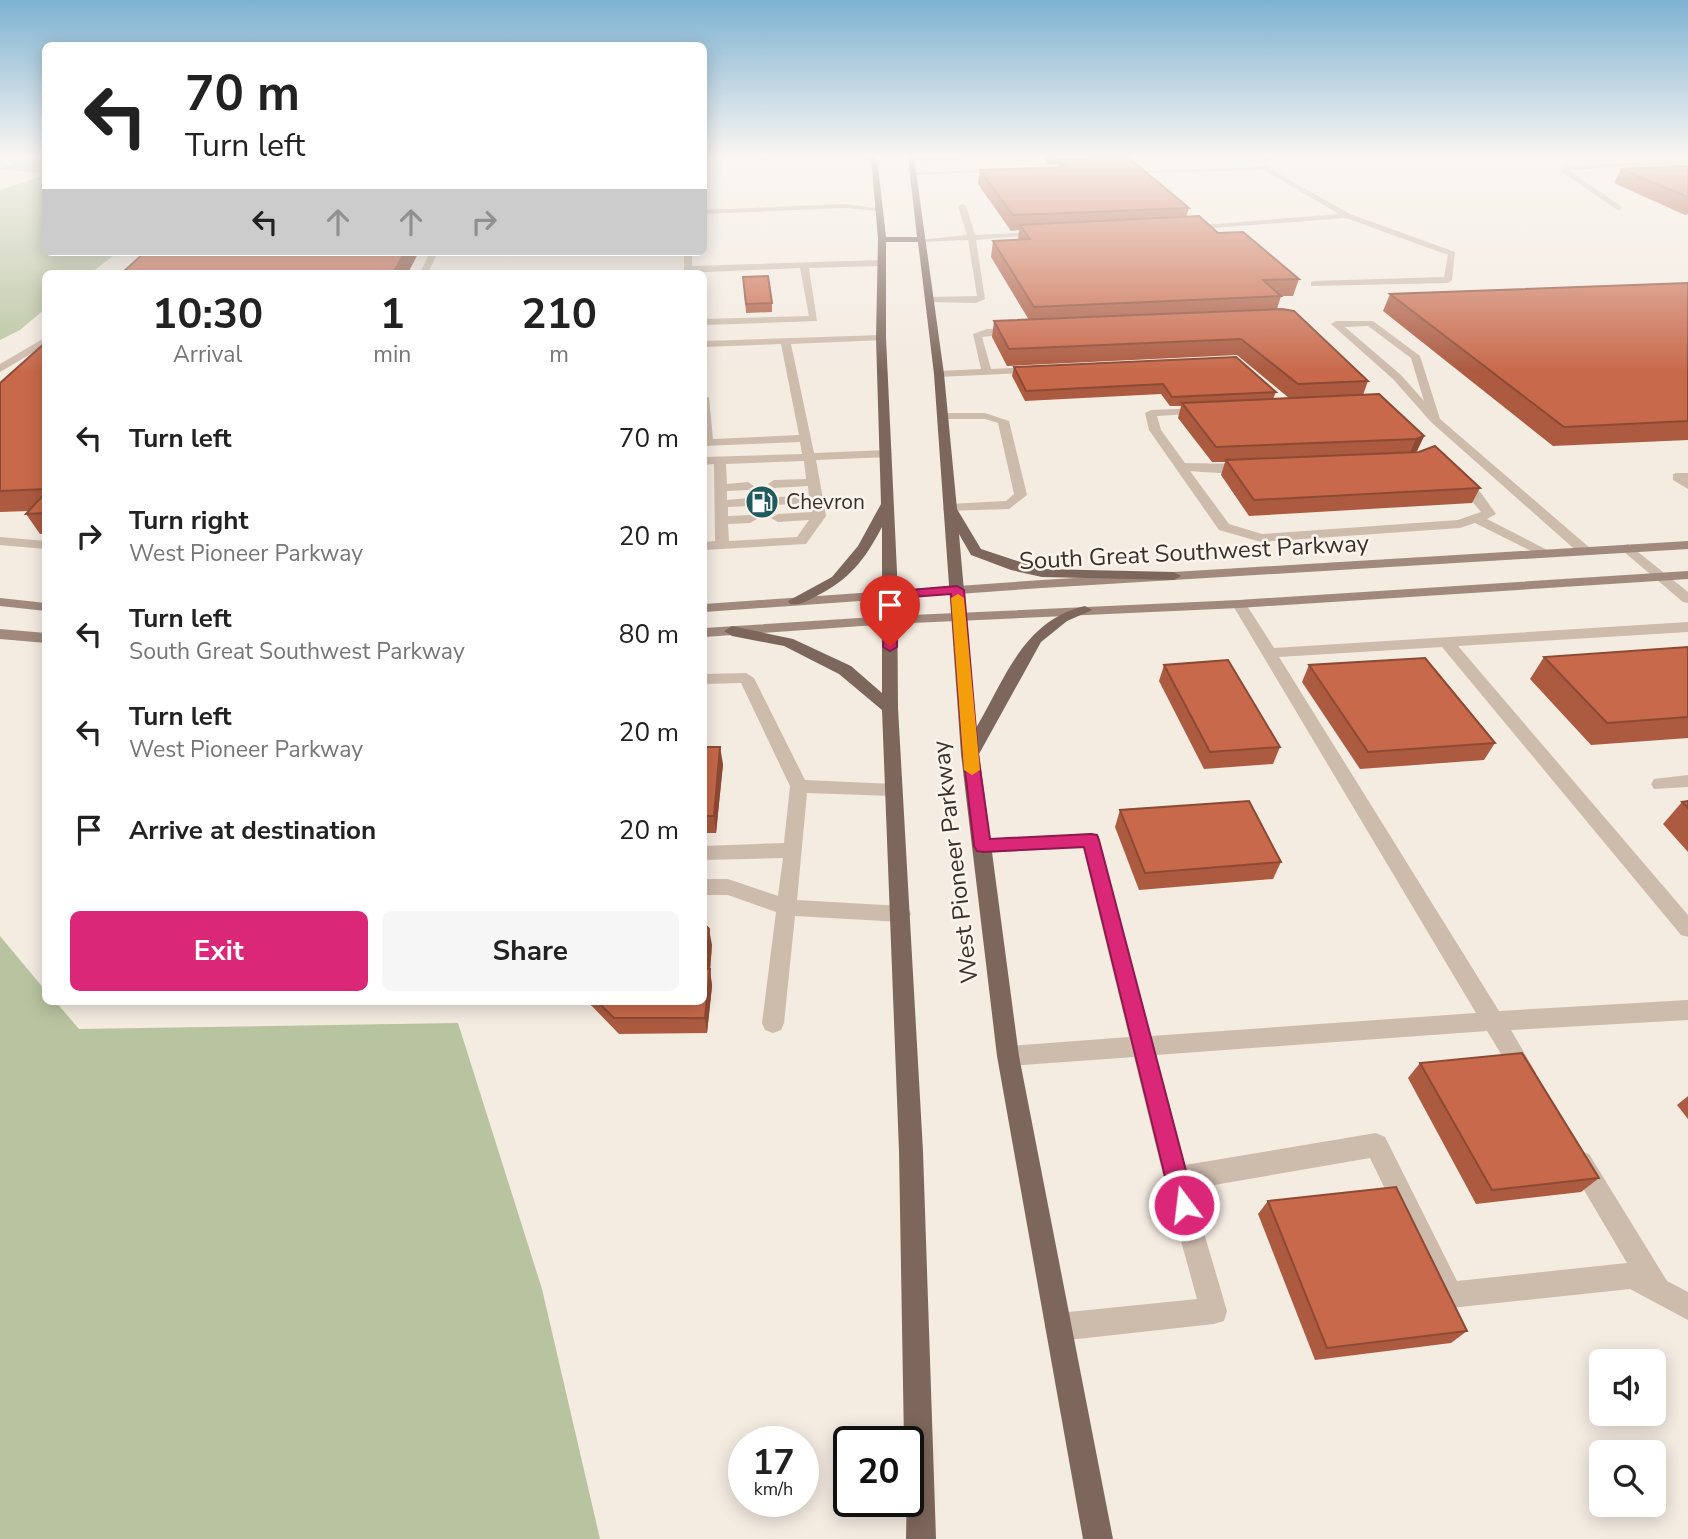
<!DOCTYPE html>
<html lang="en">
<head>
<meta charset="utf-8">
<style>
	:root { --surface:#fff; --page:#f6f6f6; --text:#222; --muted:#767676; --accent:#db2777 }
	body { margin:0; font-family:"Nunito Sans",sans-serif; background:var(--page); color:var(--text); height:100vh; display:flex; flex-direction:column; font-size:26px; white-space:nowrap }
	* { box-sizing:border-box; margin:0 }
	p { font-size:23px; color:var(--muted) }
	.icon { flex:none; width:38px; height:38px; fill:none; stroke:currentColor; stroke-width:2; stroke-linecap:round; stroke-linejoin:round }
	.map { position:relative; flex:1; overflow:hidden }
	.side { position:absolute; left:42px; top:270px; width:665px; height:735px; display:flex; flex-direction:column; background:var(--surface); border-radius:10px; box-shadow:0 4px 18px #0003 }
	.side>* { flex:none }
	.hud { position:absolute; left:42px; top:42px; width:665px; height:214px; border-radius:10px; box-shadow:0 4px 18px #0003; background:#fff; color:var(--text); overflow:hidden }
	.fabs { position:absolute; left:1589px; top:1349px; display:grid; gap:14px }
	.fabs a { display:grid; place-items:center; width:77px; height:77px; border-radius:10px; background:var(--surface); box-shadow:0 4px 18px #0003; font-size:35px }
	.speed { position:absolute; left:728px; top:1426px; display:flex; gap:14px; font-size:35px; font-weight:700; text-align:center }
	.speed>* { display:grid; place-content:center; width:91px; height:91px; border-radius:50%; background:var(--surface); box-shadow:0 4px 18px #0003; line-height:1 }
	.speed small { font-size:18px; font-weight:400 }
	.speed .limit { border:4px solid #111; border-radius:10px; background:#fff; color:#111 }
	.pin { position:absolute; display:grid; place-items:center; width:60px; height:60px; color:#fff; margin:-72px -30px; border-radius:50% 50% 50% 0; rotate:-45deg; box-shadow:0 0 7px #0007 }
	.pin .icon { rotate:45deg }
	.me { position:absolute; width:77px; margin:-38px; rotate:345deg; stroke-linejoin:round; filter:drop-shadow(0 0 5px #0008) }
	.turn { display:flex; align-items:center; gap:24px; height:147px; padding:0 28px; font-size:32px }
	.turn .icon { width:91px; height:91px; stroke-width:2.5 }
	.turn b { display:block; font-size:49px; line-height:60px }
	.lanes { display:flex; align-items:center; height:66px; padding:0 28px; background:#0003; justify-content:center; gap:35px; direction:ltr }
	.lanes .off { opacity:.35 }
	.eta { display:flex; justify-content:space-evenly; align-items:center; height:119px; text-align:center }
	.eta b { font-size:42px; font-weight:700; line-height:49px }
	.action { display:flex; gap:14px; margin-top:auto; padding:14px 28px }
	.action a { flex:1; height:80px; border-radius:10px; background:var(--accent); color:#fff; font-size:28px; font-weight:700; line-height:80px; text-align:center }
	.action a+a { background:var(--page); color:var(--text) }
	ul { padding:0; list-style:none }
	li { display:flex; align-items:center; gap:21px; height:98px; padding:0 28px }
	li div { flex:1 }
	li b { display:block; font-size:26px }
	li em { font-style:normal }
	.map>svg:first-child { display:block }
	.green { fill:#b8c4a0 }
	.lines { fill:none; stroke-linecap:round; stroke-linejoin:round }
	.lane { fill:#cdbbac; fill-rule:evenodd }
	.secondary { fill:#a18a7d; fill-rule:evenodd }
	.primary { fill:#7d675c; fill-rule:evenodd }
	.wall { fill:#ac5a40 }
	.shaded-wall { fill:#8c4a34 }
	.building { fill:#c8694b; stroke:#8c4a34; stroke-width:2 }
	.route { fill:#db2777; stroke:#8e194d; stroke-width:2 }
	.slow { fill:#f59e0b }
	.labels { text-anchor:middle; stroke-width:5; stroke-linejoin:round; paint-order:stroke }
	.far-poi-label { font-size:21px; fill:#3b302b; stroke:#fbf5ee; text-anchor:start }
	.street-label { font-size:24px; fill:#3b302b; stroke:#fbf5ee }
</style>
</head>
<body>
<div class="map">
<svg width="1688" height="1539" viewBox="0 0 1688 1539">
	<rect width="100%" height="100%" fill="#f4ebe1"/>
	<g class="green">
		<polygon points="33,157 45,157 45,174 0,169"/>
		<polygon points="45,175 46,252 118,252 91,273 46,273 45,309 20,330 0,340 0,190"/>
		<polygon points="0,936 45,990 46,1001 55,1001 79,1029 458,1023 542,1289 600,1539 0,1539"/>
	</g>
	<g class="lines">
		<g class="lane">
			<polygon points="939,157 998,157 912,162 909,160"/>
			<polygon points="1688,160 1688,164 1569,170 1622,207 1619,211 1562,172 1566,166"/>
			<polygon points="1267,167 1350,214 1455,252 1452,280 1448,283 1311,286 1311,282 1314,281 1444,277 1448,255 1346,218 1201,229 1204,225 1339,214 1264,170 1139,173 1135,171"/>
			<polygon points="1006,169 1004,172 913,175 909,173"/>
			<polygon points="844,204 884,209 880,211 844,208 704,214 704,210"/>
			<polygon points="962,204 966,206 975,235 1041,232 1045,234 976,240 985,299 976,303 927,302 925,300 930,297 977,296 968,240 923,242 919,240 967,235 958,206"/>
			<polygon points="430,252 438,252 428,273 420,273"/>
			<polygon points="684,252 692,252 692,266 880,260 884,263 880,266 809,268 817,321 704,325 704,319 809,316 800,268 684,273"/>
			<path d="M1373 321 1420 356 1440 419 1590 548V554H1580L1431 422 1393 379 1331 324 1336 321ZM1368 326 1411 358 1424 401 1401 375 1345 327Z"/>
			<polygon points="1015,328 1018,329 1018,333 982,337 991,369 1037,367 1042,370 1041,372 939,377 934,374 939,371 981,369 973,334 987,329"/>
			<path d="M881 335 886 338 885 340 791 344 814 453 886 450 892 454 890 457 816 460 826 516 806 544 704 550V542L715 541 714 464 704 465V457L802 454 800 442 704 446V395L709 398 713 439 799 435 781 344 704 347V341ZM804 461 806 479 774 480 768 484 774 488 808 486 809 496 776 497 770 501 776 505 810 503 812 512 778 514 771 518 778 522 809 520 797 537 729 541 728 524 750 523 757 519 750 515 728 516V507L749 506 755 502 749 498 727 500V491L748 490 754 486 748 482 727 484 726 464Z"/>
			<polygon points="46,337 46,345 0,372 0,364"/>
			<path d="M1202 408 1206 409V413L1157 416 1161 430 1185 463C1198 464 1246 462 1253 467 1239 477 1208 472 1190 471L1229 524 1262 534 1458 520 1481 512 1453 479 1459 475 1481 493 1496 514 1487 519 1553 553 1546 557 1541 556 1475 523 1460 528 1261 542 1219 530 1149 430 1145 413 1151 410Z"/>
			<polygon points="985,413 1009,421 1027,495 1009,509 944,511 943,508 949,504 1006,501 1014,494 998,423 985,419 943,419 937,416 943,413"/>
			<polygon points="1677,473 1688,473 1688,489 1673,480 1673,474"/>
			<polygon points="0,537 46,541 46,549 0,545"/>
			<polygon points="1628,544 1688,592 1688,603 1683,602 1623,551 1621,548"/>
			<polygon points="1239,600 1244,601 1274,648 1688,622 1688,632 1458,646 1688,915 1688,937 1681,935 1442,647 1279,657 1499,1011 1688,1000 1688,1020 1511,1030 1536,1073 1533,1080 1525,1084 1517,1080 1487,1031 1156,1055 1185,1165 1376,1133 1385,1137 1457,1281 1627,1263 1568,1163 1571,1154 1580,1151 1589,1154 1667,1281 1688,1292 1688,1320 1630,1289 1450,1308 1441,1304 1370,1158 1191,1189 1227,1311 1224,1321 1214,1324 1059,1341 1049,1337 1045,1327 1049,1317 1059,1313 1197,1299 1164,1179 1134,1057 1008,1066 1000,1063 997,1056 1000,1049 1008,1046 1129,1037 1083,848 983,853 976,851 974,846 976,841 1091,833 1098,835 1151,1036 1476,1013 1232,604"/>
			<polygon points="746,673 754,678 805,780 893,784 899,785 902,790 899,795 893,796 807,793 797,900 901,906 908,908 911,914 908,920 901,922 795,916 784,1023 781,1030 773,1033 765,1030 762,1023 776,912 728,895 704,895 704,879 728,879 778,896 783,858 704,860 704,846 784,843 790,786 741,683 704,684 704,674"/>
			<polygon points="1688,775 1688,787 1654,789 1651,784 1654,779"/>
		</g>
		<g class="secondary">
			<polygon points="1688,541 1688,549 1042,588 704,612 704,604 1042,580"/>
			<polygon points="1688,571 1688,579 1239,608 890,624 704,637 704,628 890,616 1239,600"/>
			<polygon points="0,598 46,603 46,611 0,606"/>
			<polygon points="0,629 46,633 46,643 0,639"/>
		</g>
		<path class="primary" d="M871 157H877L886 237H917L908 157H914L944 374 957 509 981 549 1042 569 1174 572 1181 576 1174 580 1042 577 1011 570 971 555 959 534 976 728C1006 677 1023 621 1085 606L1092 610 1067 621 1041 642 979 754 1019 1056 1113 1539H1083L997 1056 961 754 934 374 918 242H886V338L897 572 898 708 923 1151 936 1539H906L908 1442H904L899 1151 882 710 839 674 784 646 732 636 724 631 732 626 793 639 851 666 882 693V527C864 561 850 579 815 597 807 601 799 606 790 604L788 601 832 577 858 546 881 504 876 338 878 239Z"/>
	</g>
	<g class="wall">
		<polygon points="1042,157 1156,157 1129,158 1189,208 1186,217 1218,233 1299,279 1293,296 1281,296 1277,309 1368,381 1363,395 1424,436 1417,451 1414,452 1480,488 1472,503 1249,516 1221,475 1225,462 1212,462 1178,418 1181,406 1170,406 1161,394 1025,401 1012,376 1014,367 1276,392 1273,399 1289,398 1237,355 1007,366 992,337 994,321 1029,320 991,257 993,241 1018,240 1019,230 1011,231 978,184 980,170 1057,167 1058,165 1049,165"/>
		<polygon points="1688,166 1688,214 1685,215 1614,183 1621,169"/>
		<polygon points="743,277 772,303 772,312 746,313"/>
		<polygon points="1688,283 1688,440 1553,446 1383,311 1390,294"/>
		<polygon points="46,342 46,534 40,534 26,514 29,511 0,512 0,383"/>
		<polygon points="1688,647 1688,738 1591,745 1530,679 1544,657"/>
		<polygon points="1164,665 1280,747 1273,764 1204,769 1159,681"/>
		<polygon points="1309,665 1495,743 1484,760 1360,769 1302,682"/>
		<polygon points="704,747 723,764 716,833 704,833"/>
		<polygon points="1688,801 1688,852 1663,824 1682,802"/>
		<polygon points="1120,810 1281,862 1273,879 1139,890 1115,827"/>
		<polygon points="712,945 710,970 712,986 707,1033 619,1034 587,1001 704,1001"/>
		<polygon points="1420,1063 1599,1178 1581,1192 1476,1204 1408,1078"/>
		<polygon points="1688,1096 1688,1119 1677,1105"/>
		<polygon points="1268,1201 1467,1331 1451,1343 1315,1360 1258,1214"/>
	</g>
	<g class="shaded-wall">
		<polygon points="405,252 419,252 408,273 393,273"/>
		<polygon points="1424,436 1417,451 1409,454 1416,439"/>
		<polygon points="720,747 723,764 716,833 714,816"/>
		<polygon points="709,929 712,945 710,970 712,986 707,1033 705,1018 706,969"/>
	</g>
	<g class="building">
		<polygon points="1129,158 1189,208 1013,215 980,170 1065,167 1058,159"/>
		<polygon points="1688,166 1688,197 1621,169"/>
		<polygon points="1199,216 1218,233 1243,232 1299,279 1263,280 1281,296 1034,307 993,241 1030,239 1020,225"/>
		<polygon points="145,252 405,252 393,273 122,273"/>
		<polygon points="768,276 772,303 746,304 743,277"/>
		<polygon points="1688,283 1688,421 1564,427 1390,294"/>
		<polygon points="1282,309 1294,311 1368,381 1298,384 1241,339 1009,349 994,321"/>
		<polygon points="46,342 46,489 0,491 0,383"/>
		<polygon points="1236,357 1276,392 1172,397 1163,384 1026,391 1014,367"/>
		<polygon points="1379,394 1424,436 1416,439 1216,447 1182,403"/>
		<polygon points="1435,446 1480,488 1254,500 1226,460 1419,452"/>
		<polygon points="46,492 46,513 26,514"/>
		<polygon points="1688,647 1688,717 1607,723 1544,657"/>
		<polygon points="1425,658 1495,743 1368,752 1309,665"/>
		<polygon points="1228,660 1280,747 1210,752 1164,665"/>
		<polygon points="704,747 720,747 714,816 704,816"/>
		<polygon points="1249,801 1281,862 1145,873 1120,810"/>
		<polygon points="1688,801 1688,808 1682,802"/>
		<polygon points="704,924 709,929 706,969 710,969 705,1018 614,1018 597,1001 704,1001"/>
		<polygon points="1522,1053 1599,1178 1492,1190 1420,1063"/>
		<polygon points="1396,1187 1467,1331 1327,1348 1268,1201"/>
	</g>
	<linearGradient id="sky" x2="0" y2="1"><stop stop-color="#7eb2d2"/><stop offset="0.42" stop-color="#faf6f2"/><stop offset="1" stop-color="#faf6f2" stop-opacity="0"/></linearGradient>
	<rect width="1688" height="372" fill="url(#sky)"/>
	<polygon class="route" points="957,586 964,590 978,754 990,839 1091,834 1097,835 1099,840 1195,1205 1192,1213 1184,1217 1176,1213 1172,1205 1084,847 983,852 977,851 974,846 963,754 951,594 897,598 897,647 890,651 883,647 886,592"/>
	<polygon class="slow" points="958,594 964,598 980,770 972,775 964,770 951,598"/>
	<defs>
		<symbol id="fuel-disc" viewBox="-11 -11 22 22"><circle r="9.5" fill="#1f5a5e" stroke="#fbf5ee"/><path d="M-5.5-6h7V0h2V4h1.3V-2.5L3-4.5l.8-.8L6-3V5H2.5V1h-1V6h-7ZM-4.2-4.7v3.2H.2V-4.7Z" fill="#fff"/></symbol>
	</defs>
	<g fill-rule="evenodd">
		<use href="#fuel-disc" x="743" y="483" width="38" height="38"/>
	</g>
	<g class="labels">
		<g class="far-poi-label">
			<text x="786" y="509">Chevron</text>
		</g>
		<g class="street-label">
			<text transform="translate(1194 552) rotate(-3)" y="8">South Great Southwest Parkway</text>
			<text transform="translate(955 862) rotate(-97)" y="8">West Pioneer Parkway</text>
		</g>
	</g>
</svg>
<div class="fabs">
<a><svg class="icon" aria-label="sound" viewBox="0 0 24 24"><path d="M4 9h4l5-4v14l-5-4H4zM17 9q2 3 0 6"/></svg></a>
<a><svg class="icon" aria-label="search" viewBox="0 0 24 24"><circle cx="10" cy="10" r="6"/><path d="M15 15l6 6"/></svg></a>
</div>
<div class="speed"><div>17<small>km/h</small></div><div class="limit">20</div></div>
<div class="pin" style="left:890px;top:647px;background:#d93025"><svg class="icon" aria-label="arrive" viewBox="0 0 24 24"><path d="M6 21V4h12l-3 4 3 4H6"/></svg></div>
<svg class="me" style="left:1184px;top:1205px" viewBox="-20 -20 40 40"><circle r="17" fill="#db2777" stroke="#fff" stroke-width="3"/><path d="M0-11L8 9 0 5-8 9z" fill="#fff"/></svg>
<div class="hud">
<div class="turn"><svg class="icon" aria-label="left" viewBox="0 0 24 24"><path d="M17 20v-9H6M10 6l-5 5 5 5"/></svg><div><b>70 m</b>Turn left</div></div>
<div class="lanes"><svg class="icon" aria-label="left" viewBox="0 0 24 24"><path d="M17 20v-9H6M10 6l-5 5 5 5"/></svg><svg class="icon off" aria-label="ahead" viewBox="0 0 24 24"><path d="M12 20V5M6 11l6-6 6 6"/></svg><svg class="icon off" aria-label="ahead" viewBox="0 0 24 24"><path d="M12 20V5M6 11l6-6 6 6"/></svg><svg class="icon off" aria-label="right" viewBox="0 0 24 24"><path d="M7 20v-9h11M14 6l5 5-5 5"/></svg></div>
</div>
<section class="side">
<div class="eta">
<div><b>10:30</b><p>Arrival</p></div>
<div><b>1</b><p>min</p></div>
<div><b>210</b><p>m</p></div>
</div>
<ul>
<li><svg class="icon" aria-label="left" viewBox="0 0 24 24"><path d="M17 20v-9H6M10 6l-5 5 5 5"/></svg><div><b>Turn left</b></div><em>70 m</em></li>
<li><svg class="icon" aria-label="right" viewBox="0 0 24 24"><path d="M7 20v-9h11M14 6l5 5-5 5"/></svg><div><b>Turn right</b><p>West Pioneer Parkway</p></div><em>20 m</em></li>
<li><svg class="icon" aria-label="left" viewBox="0 0 24 24"><path d="M17 20v-9H6M10 6l-5 5 5 5"/></svg><div><b>Turn left</b><p>South Great Southwest Parkway</p></div><em>80 m</em></li>
<li><svg class="icon" aria-label="left" viewBox="0 0 24 24"><path d="M17 20v-9H6M10 6l-5 5 5 5"/></svg><div><b>Turn left</b><p>West Pioneer Parkway</p></div><em>20 m</em></li>
<li><svg class="icon" aria-label="arrive" viewBox="0 0 24 24"><path d="M6 21V4h12l-3 4 3 4H6"/></svg><div><b>Arrive at destination</b></div><em>20 m</em></li>
</ul>
<div class="action"><a>Exit</a><a>Share</a></div>
</section>
</div>
</body>
</html>
